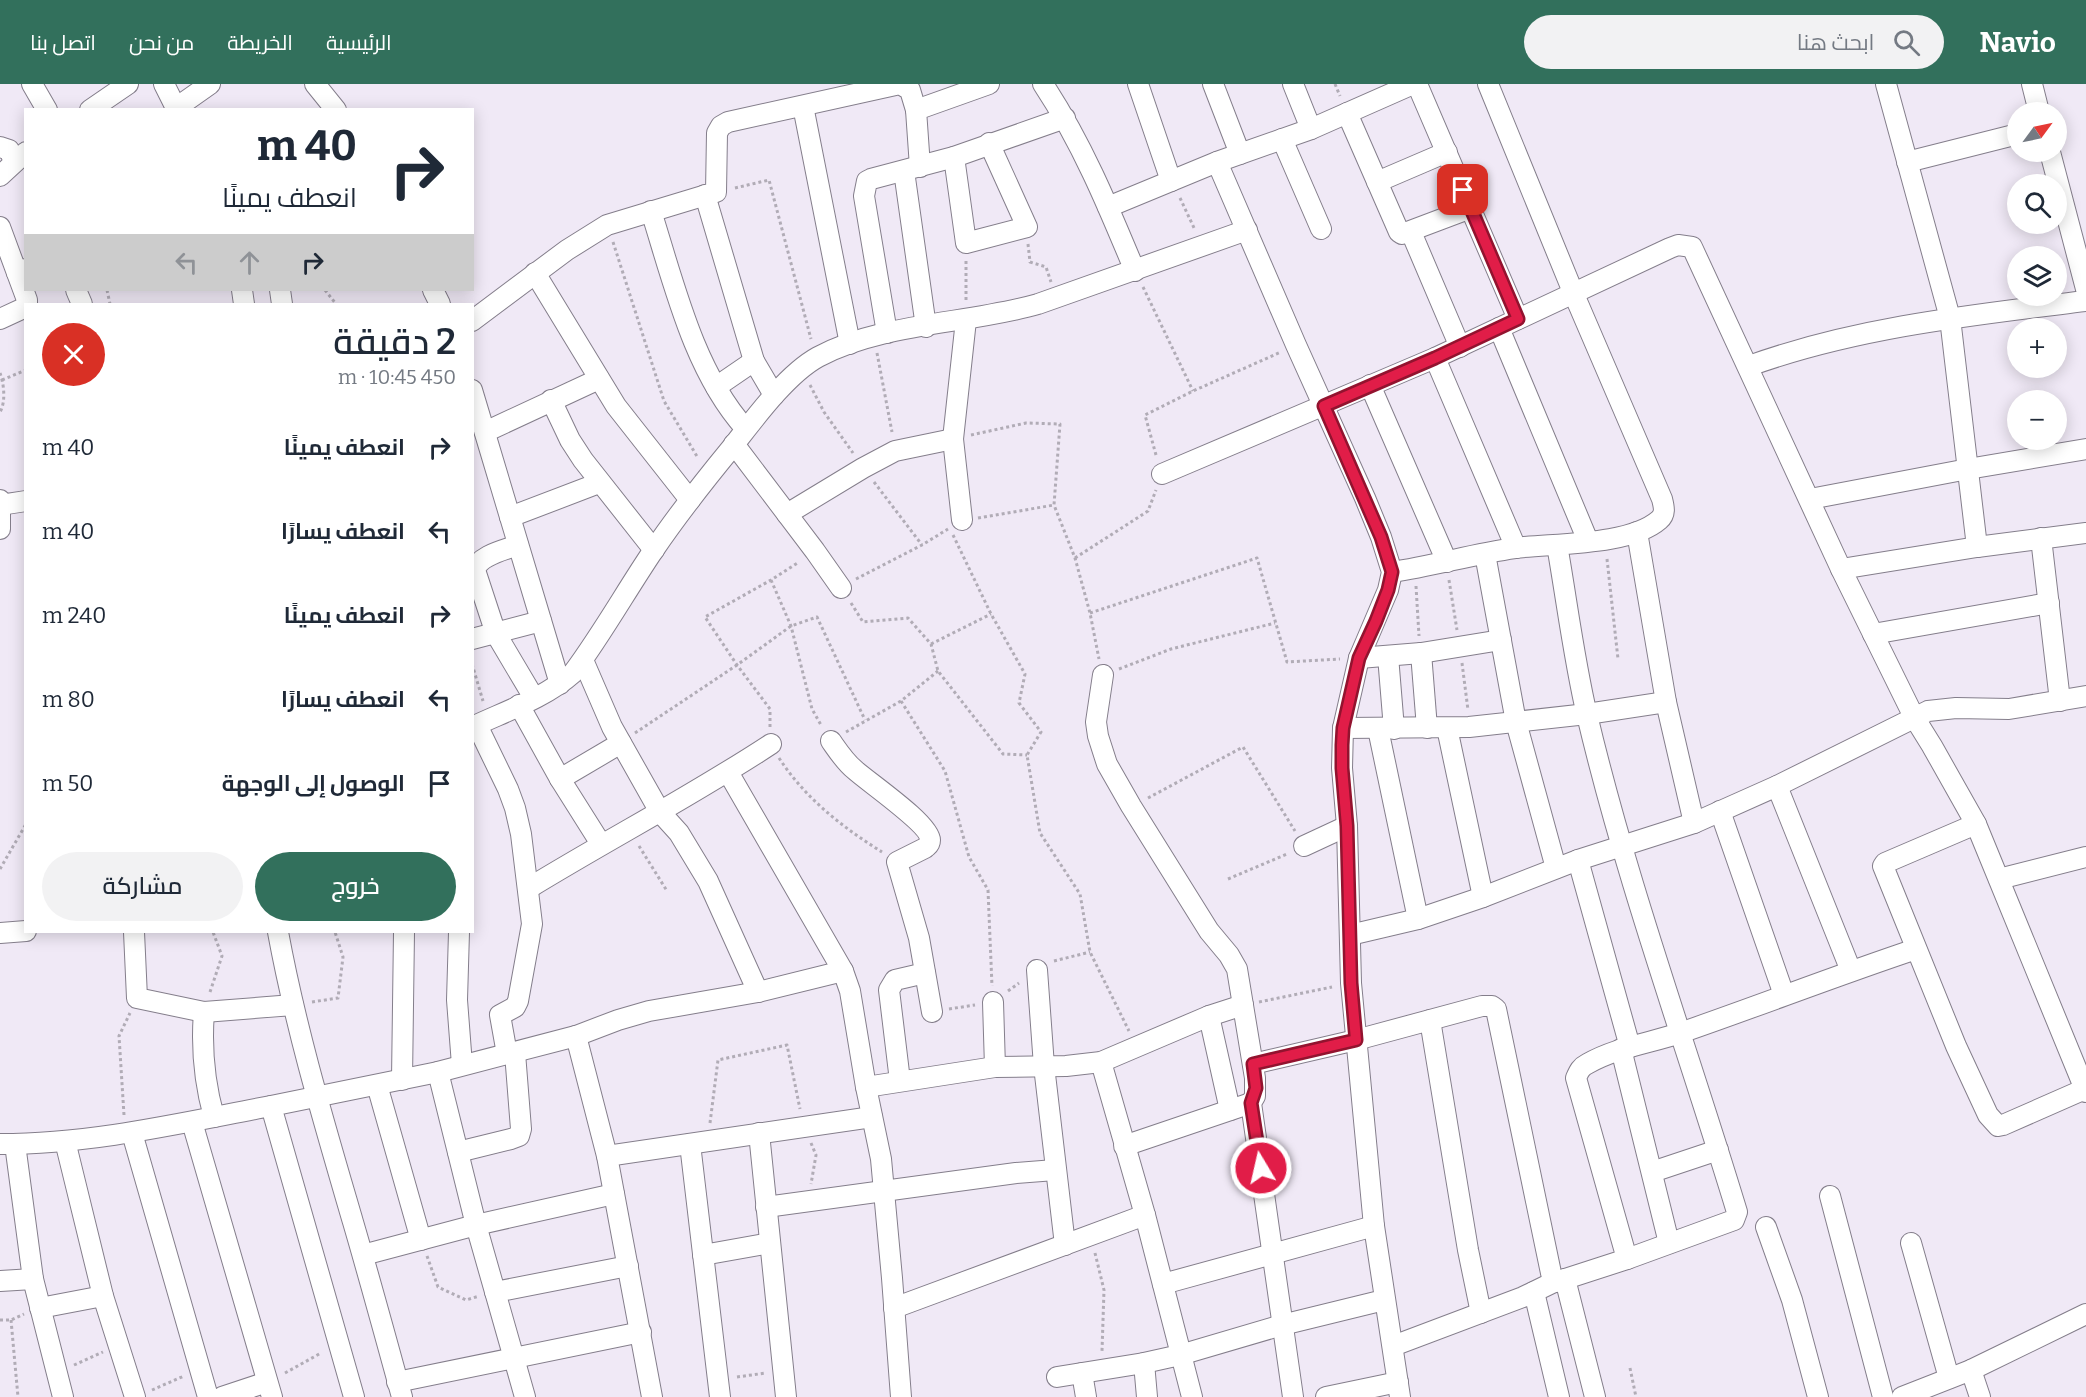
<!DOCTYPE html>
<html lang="ar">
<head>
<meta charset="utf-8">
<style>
	:root { --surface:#fff; --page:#f2f2f3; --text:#1f2937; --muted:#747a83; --accent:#32705c }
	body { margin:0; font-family:Bitter,Cairo,serif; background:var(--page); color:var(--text); direction:rtl; height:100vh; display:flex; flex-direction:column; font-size:22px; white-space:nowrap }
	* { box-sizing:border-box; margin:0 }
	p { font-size:20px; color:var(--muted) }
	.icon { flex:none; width:33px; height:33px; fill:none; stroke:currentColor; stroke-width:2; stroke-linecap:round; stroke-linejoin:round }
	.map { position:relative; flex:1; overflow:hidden; direction:ltr }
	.details { position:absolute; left:24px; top:219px; width:450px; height:630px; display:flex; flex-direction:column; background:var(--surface); border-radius:0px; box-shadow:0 3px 15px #0003; direction:rtl }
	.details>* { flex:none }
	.hud { position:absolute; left:24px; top:24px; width:450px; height:183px; border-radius:0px; box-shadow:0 3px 15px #0003; direction:rtl; background:#fff; color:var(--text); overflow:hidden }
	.needle { width:39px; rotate:57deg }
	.controls { position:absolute; left:2007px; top:18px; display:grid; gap:12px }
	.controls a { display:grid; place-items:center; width:60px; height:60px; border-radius:50%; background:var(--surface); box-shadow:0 3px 15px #0003; font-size:30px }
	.pin { position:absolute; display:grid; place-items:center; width:51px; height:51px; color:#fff; margin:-26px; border-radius:12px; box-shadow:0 3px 9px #0006 }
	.me { position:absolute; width:66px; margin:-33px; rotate:351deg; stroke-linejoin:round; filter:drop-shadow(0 0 4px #0008) }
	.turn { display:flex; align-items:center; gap:21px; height:126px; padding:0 18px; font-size:27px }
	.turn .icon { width:78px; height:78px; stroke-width:2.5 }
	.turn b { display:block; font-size:42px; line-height:51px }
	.lanes { display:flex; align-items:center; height:57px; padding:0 18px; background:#0003; justify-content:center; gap:30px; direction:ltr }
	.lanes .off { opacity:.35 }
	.round { display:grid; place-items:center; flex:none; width:63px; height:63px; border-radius:32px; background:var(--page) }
	.headline { display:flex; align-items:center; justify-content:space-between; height:102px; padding:0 18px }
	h1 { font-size:36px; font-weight:600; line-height:45px }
	.button { display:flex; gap:12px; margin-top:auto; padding:12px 18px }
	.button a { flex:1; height:69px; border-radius:36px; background:var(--accent); color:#fff; font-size:24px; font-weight:600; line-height:69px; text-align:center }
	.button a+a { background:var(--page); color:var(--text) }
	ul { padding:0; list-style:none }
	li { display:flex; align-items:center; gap:18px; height:84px; padding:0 18px }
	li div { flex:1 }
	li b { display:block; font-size:22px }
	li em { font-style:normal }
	header { display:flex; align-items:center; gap:36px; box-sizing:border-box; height:84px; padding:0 30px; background:var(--accent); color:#fff }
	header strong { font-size:28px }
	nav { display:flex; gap:33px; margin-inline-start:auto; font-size:21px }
	.search { width:420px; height:54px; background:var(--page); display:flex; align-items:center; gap:15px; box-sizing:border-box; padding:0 21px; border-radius:33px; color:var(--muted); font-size:22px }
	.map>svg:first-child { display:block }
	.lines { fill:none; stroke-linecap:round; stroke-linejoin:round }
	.street-casing { stroke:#847e8b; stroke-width:22 }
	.path { stroke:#b1acb6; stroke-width:3; stroke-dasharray:3 3; stroke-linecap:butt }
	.street { stroke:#fff; stroke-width:20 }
	.route-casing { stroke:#92132f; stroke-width:15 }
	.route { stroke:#e11d48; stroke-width:10 }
</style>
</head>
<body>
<header>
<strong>Navio</strong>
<div class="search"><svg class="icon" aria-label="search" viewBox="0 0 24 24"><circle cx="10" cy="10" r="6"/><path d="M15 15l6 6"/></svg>ابحث هنا</div>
<nav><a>الرئيسية</a><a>الخريطة</a><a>من نحن</a><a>اتصل بنا</a></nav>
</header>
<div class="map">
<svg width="2086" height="1313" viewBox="0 0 2086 1313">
	<rect width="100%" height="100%" fill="#f0e9f6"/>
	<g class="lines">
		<defs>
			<g id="street">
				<polyline points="32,0 47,26"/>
				<polyline points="164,0 177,26"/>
				<polyline points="315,0 336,26"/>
				<path d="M1043 0C1082 59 1108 122 1135 187"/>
				<polyline points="1138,0 1171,97"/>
				<polyline points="1213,0 1240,70"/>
				<polyline points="1293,0 1311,45"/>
				<polyline points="1417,0 1518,235"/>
				<polyline points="1886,0 1950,234 1977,463"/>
				<polyline points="2032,0 2039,28"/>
				<polyline points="803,22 850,260"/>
				<polyline points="176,24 210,0"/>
				<polyline points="90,26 128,0"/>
				<polyline points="1347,29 1399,148 1402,150 1471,124"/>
				<polyline points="1282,55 1321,145"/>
				<polyline points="0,63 9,66 14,77"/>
				<polyline points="2050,68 2086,205"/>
				<polyline points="954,73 966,159 1027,143 989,59"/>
				<polyline points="1217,78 1296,261 1365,414 1381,453 1392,488 1388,506 1359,574 1343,644 1342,684 1347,742 1351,899 1374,1142 1400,1313"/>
				<polyline points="1907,78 2018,50"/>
				<polyline points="920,83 916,26 989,0"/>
				<polyline points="904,87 926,243"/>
				<polyline points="0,92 26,68"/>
				<polyline points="1377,98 1447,68"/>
				<polyline points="705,111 754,277 774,311"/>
				<polyline points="1108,123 1217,78 1311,45 1413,0"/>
				<path d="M651 127C674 200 694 287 745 344"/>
				<polyline points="0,143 17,189 26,185"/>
				<polyline points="1411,148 1460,263"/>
				<polyline points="17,189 27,216 27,220"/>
				<polyline points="535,189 616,322 690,416"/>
				<polyline points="76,206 82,220"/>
				<polyline points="242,206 244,220"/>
				<polyline points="280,206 282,220"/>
				<polyline points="433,206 440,220"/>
				<polyline points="0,235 26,223"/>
				<polyline points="472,237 567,166 607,141 716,108 717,49 721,42 728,38 900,0 910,6 916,26"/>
				<polyline points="1499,244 1588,457"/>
				<polyline points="887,249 864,112 867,97 871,95 954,73 1065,34"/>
				<polyline points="1435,274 1516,464"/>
				<path d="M1749 282C1857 243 1973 231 2086 217"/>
				<polyline points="1370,301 1447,478"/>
				<polyline points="716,303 754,277"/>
				<polyline points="472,306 560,600"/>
				<polyline points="551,316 570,356 583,376 654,466"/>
				<polyline points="485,348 599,295"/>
				<polyline points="734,360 815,467 841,504"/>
				<polyline points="1162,390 1435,274 1670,164 1678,161 1692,163 1841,485 1914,633 1932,662 1976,740 2086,1008"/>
				<polyline points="1810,415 1968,385 2086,365"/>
				<polyline points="0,416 0,445"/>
				<polyline points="0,421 26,417"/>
				<polyline points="787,430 863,384 895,367 953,355"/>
				<polyline points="510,433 599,399"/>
				<polyline points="962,436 953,355 966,236"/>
				<polyline points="1637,448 1666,618 1694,739"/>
				<polyline points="2041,454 2060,617"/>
				<path d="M518 461C505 466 479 471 475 486L496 550 534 614"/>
				<path d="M1557 461C1567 518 1574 576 1587 631 1627 800 1687 963 1737 1128L1734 1136 1627 1175"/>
				<polyline points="1485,470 1516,638 1556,784"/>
				<polyline points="1841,485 1977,463 2086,449"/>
				<path d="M1392 488C1433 482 1473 470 1515 464 1553 459 1629 462 1659 436 1666 430 1664 423 1662 415L1573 208 1488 0"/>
				<polyline points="1873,550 2049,519"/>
				<polyline points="472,555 541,537"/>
				<polyline points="1421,569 1427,644"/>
				<polyline points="1388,572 1394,645"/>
				<polyline points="1359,574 1421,569 1501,556"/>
				<polyline points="1103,591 1096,638 1098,652 1107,680 1131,722 1209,847 1229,871 1237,885 1255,994 1255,1012 1251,1019 1293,1313"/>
				<polyline points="519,621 560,695 601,760"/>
				<polyline points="477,641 508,705 515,724 521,750 532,840 518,917 515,923 500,931 507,970"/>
				<path d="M472 643C506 627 545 614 573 589 602 550 626 507 653 467 678 430 705 396 733 362 754 335 787 290 818 273 881 239 968 240 1038 220L1247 146"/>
				<polyline points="1343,644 1469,643 1587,630 1666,618"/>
				<polyline points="1447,644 1483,813"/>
				<polyline points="1378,645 1418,835"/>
				<path d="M831 657C838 667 845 678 855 686 868 698 930 740 930 756 930 761 928 761 925 764L897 778 919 854 932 928"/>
				<polyline points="728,688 843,887 850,907 866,1003 881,1075 892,1194 901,1313"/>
				<polyline points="560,695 621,659"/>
				<polyline points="1777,702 1928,627 1956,624 2009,625 2086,612"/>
				<polyline points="1720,727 1784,911"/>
				<polyline points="1976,740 1885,779 1883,782 1956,962 1988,1031 1998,1042 2003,1041 2085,1005"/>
				<polyline points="1304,762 1347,742"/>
				<polyline points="1578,776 1630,963"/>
				<polyline points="1999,795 2086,773"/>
				<path d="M529 804C609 755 692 712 771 660"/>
				<polyline points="134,848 137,914 204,928 293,921"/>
				<path d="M278 848C296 946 325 1042 353 1138 370 1196 386 1255 402 1313"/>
				<polyline points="459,848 457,916 462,981"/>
				<polyline points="0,849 26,847"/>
				<polyline points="1350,851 1418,835 1483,813 1578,776 1694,739 1777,702 1851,887"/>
				<polyline points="1037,886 1044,982 1065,1161"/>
				<polyline points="758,908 843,887"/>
				<polyline points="993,918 995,983"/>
				<path d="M204 928C201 965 204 997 214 1033"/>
				<polyline points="1209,932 1230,1026"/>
				<polyline points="1430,936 1468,1166 1481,1229"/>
				<polyline points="576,952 607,1072 652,1313"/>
				<polyline points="1621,965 1669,1159"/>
				<polyline points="1101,978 1145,1131 1192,1313"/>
				<path d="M1253 980 1356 956 1482 922H1492L1496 925 1551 1189 1554 1198H1556L1627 1175 1576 994C1579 987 1581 983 1587 980 1617 963 1651 959 1683 948 1761 921 1838 891 1916 865"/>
				<polyline points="438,988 476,1141 525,1313"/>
				<polyline points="402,996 404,848"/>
				<polyline points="900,997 889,906 895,896 925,889"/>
				<polyline points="377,1001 421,1156"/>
				<polyline points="866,1003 995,983 1066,982 1101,978 1209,932 1243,921"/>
				<polyline points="192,1038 272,1313"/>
				<polyline points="132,1049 208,1313"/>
				<polyline points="759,1049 786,1313"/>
				<polyline points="65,1057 103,1212 135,1313"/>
				<path d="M0 1060C92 1060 181 1039 271 1022"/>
				<polyline points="15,1060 33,1195 63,1313"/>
				<polyline points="690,1060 720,1313"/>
				<polyline points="1124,1062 1251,1019"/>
				<polyline points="458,1068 511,1055 519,1052 521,1045 515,969"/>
				<polyline points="607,1072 872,1033"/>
				<polyline points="1652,1088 1718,1066"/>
				<polyline points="1830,1112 1883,1313"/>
				<polyline points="766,1123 1016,1089 1055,1086"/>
				<polyline points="1766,1143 1792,1216 1818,1313"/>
				<polyline points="1911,1159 1949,1294"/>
				<polyline points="363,1171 476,1141 614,1110"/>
				<polyline points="703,1171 770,1159"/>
				<polyline points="1565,1195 1595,1313"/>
				<polyline points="0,1197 33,1195"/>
				<polyline points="1163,1200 1374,1142"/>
				<polyline points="495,1208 628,1182"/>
				<polyline points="1534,1208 1559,1313"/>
				<polyline points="40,1224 103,1212"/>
				<polyline points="894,1224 1145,1131"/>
				<polyline points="1393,1262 1523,1213 1554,1198"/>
				<polyline points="1144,1279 1147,1313"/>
				<polyline points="1971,1286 1980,1313"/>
				<polyline points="1082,1289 1086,1313"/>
				<polyline points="1057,1293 1144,1279 1180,1271 1282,1241 1384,1216"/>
				<polyline points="397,1298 641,1248"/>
				<polyline points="222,1313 267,1298"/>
				<polyline points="354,1313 271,1022 438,988 576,952 618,936 649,927 758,908 708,797 679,749 660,728 612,643 583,576"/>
				<polyline points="1326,1313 1398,1298"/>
				<polyline points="1902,1313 1971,1286 2086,1230"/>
			</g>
		</defs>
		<use href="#street" class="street-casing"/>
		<g class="path">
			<polyline points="1335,0 1340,12"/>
			<polyline points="735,104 769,96 811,255"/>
			<polyline points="1180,114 1195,146"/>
			<polyline points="613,158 664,317 698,374"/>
			<polyline points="1028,160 1030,178 1046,183 1051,198"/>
			<polyline points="1143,203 1193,307"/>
			<polyline points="107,206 110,220"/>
			<polyline points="325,206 336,220"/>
			<polyline points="966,216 966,177"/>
			<polyline points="877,269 892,348"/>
			<path d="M0 289C4 300 6 318 0 328"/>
			<polyline points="2,296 26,286"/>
			<polyline points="810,301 824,328 853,369"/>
			<polyline points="971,351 1026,339 1060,340 1054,421 1075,474 1090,529 1099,575"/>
			<polyline points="1156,371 1145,331 1193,307 1281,268"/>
			<polyline points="874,398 922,461"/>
			<polyline points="978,434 1054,421"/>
			<polyline points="953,451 991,530 1025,590 1019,619 1041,648 1027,671 1040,749 1080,810 1090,868 1129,947"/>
			<polyline points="1075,474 1148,427 1156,406"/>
			<polyline points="1607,475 1618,575"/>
			<polyline points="856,495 922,461 948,445"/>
			<polyline points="771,496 791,542 812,625 821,641"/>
			<polyline points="1449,496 1457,546"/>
			<polyline points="1416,502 1419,552"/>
			<polyline points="851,519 863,538 908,534 931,560 938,587 1003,670 1027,671"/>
			<polyline points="1090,529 1257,474 1287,578 1340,575"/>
			<polyline points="931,560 991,530"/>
			<polyline points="1462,579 1468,626"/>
			<polyline points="472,580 483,617"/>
			<polyline points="1119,585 1171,565 1275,539"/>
			<polyline points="901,617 945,687 969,773 988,806 992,902"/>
			<polyline points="770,643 770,625 737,581 705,533 771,496 799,478"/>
			<polyline points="846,648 901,617 938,587"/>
			<polyline points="635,649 737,581 791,542 817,533 865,636"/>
			<path d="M779 674C805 714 842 743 882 768"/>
			<polyline points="1148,714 1243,663 1295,747"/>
			<polyline points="639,762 667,807"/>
			<polyline points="0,785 26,740"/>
			<polyline points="1228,795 1287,770"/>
			<polyline points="1054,877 1090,868"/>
			<polyline points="1008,907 1019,899"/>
			<polyline points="210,908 222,872 213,848"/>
			<polyline points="312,918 338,914 343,873 335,848"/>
			<polyline points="1259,918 1332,903"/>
			<polyline points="949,925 975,921"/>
			<polyline points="124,1031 119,952 130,929"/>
			<polyline points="710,1039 718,976 787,961 800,1025"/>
			<polyline points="811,1059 816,1071 811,1100"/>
			<polyline points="1095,1169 1104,1206 1102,1267"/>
			<polyline points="427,1172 438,1203 466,1216 479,1212"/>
			<polyline points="0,1236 11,1236 24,1230"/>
			<polyline points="11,1236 18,1313"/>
			<polyline points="74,1281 103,1268"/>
			<polyline points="1630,1284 1636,1313"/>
			<polyline points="285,1289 321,1269"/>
			<polyline points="737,1293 766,1289"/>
			<polyline points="152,1306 184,1292"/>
		</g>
		<use href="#street" class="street"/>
	</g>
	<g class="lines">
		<defs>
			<polyline id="route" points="1261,1084 1251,1019 1256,1004 1253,980 1356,956 1351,899 1347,742 1342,684 1342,661 1343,644 1359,574 1376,537 1388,506 1392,488 1381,453 1324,322 1435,274 1518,235 1463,106"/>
		</defs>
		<use href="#route" class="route-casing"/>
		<use href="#route" class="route"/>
	</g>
</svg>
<div class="controls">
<a><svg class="needle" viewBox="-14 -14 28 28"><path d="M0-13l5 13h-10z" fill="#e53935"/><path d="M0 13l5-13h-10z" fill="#747a83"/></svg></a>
<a><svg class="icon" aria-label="search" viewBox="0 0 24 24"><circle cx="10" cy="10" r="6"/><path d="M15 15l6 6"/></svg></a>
<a><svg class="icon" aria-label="layers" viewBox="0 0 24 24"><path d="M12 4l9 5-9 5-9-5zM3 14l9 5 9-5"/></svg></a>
<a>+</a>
<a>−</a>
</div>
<div class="pin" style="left:1463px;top:106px;background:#d93025"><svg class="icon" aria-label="arrive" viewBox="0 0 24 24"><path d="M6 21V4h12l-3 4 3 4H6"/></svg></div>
<svg class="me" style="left:1261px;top:1084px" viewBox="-20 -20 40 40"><circle r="17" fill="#e11d48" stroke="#fff" stroke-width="3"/><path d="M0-11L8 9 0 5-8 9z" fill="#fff"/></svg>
<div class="hud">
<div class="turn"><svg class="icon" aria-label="right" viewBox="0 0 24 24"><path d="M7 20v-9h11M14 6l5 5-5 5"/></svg><div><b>40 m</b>انعطف يمينًا</div></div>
<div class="lanes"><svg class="icon off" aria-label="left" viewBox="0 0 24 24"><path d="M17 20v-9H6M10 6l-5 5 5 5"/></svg><svg class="icon off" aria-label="ahead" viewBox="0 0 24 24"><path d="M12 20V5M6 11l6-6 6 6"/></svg><svg class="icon" aria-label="right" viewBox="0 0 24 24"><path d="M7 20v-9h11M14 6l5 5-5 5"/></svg></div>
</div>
<section class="details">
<div class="headline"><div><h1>2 دقيقة</h1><p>450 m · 10:45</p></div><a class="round" style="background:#d93025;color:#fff"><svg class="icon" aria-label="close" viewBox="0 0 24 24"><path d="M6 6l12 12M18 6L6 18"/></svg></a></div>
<ul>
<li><svg class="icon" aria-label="right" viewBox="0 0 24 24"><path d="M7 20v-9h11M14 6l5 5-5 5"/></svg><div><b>انعطف يمينًا</b></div><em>40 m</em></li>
<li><svg class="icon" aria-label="left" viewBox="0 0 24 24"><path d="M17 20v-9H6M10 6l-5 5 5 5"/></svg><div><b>انعطف يسارًا</b></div><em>40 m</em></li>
<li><svg class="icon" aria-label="right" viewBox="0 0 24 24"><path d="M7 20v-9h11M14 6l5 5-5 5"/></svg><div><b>انعطف يمينًا</b></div><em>240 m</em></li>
<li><svg class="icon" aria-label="left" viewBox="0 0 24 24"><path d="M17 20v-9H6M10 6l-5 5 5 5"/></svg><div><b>انعطف يسارًا</b></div><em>80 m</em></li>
<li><svg class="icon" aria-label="arrive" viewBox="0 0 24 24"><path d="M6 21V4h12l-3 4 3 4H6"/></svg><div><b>الوصول إلى الوجهة</b></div><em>50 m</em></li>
</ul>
<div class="button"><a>خروج</a><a>مشاركة</a></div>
</section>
</div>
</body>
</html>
